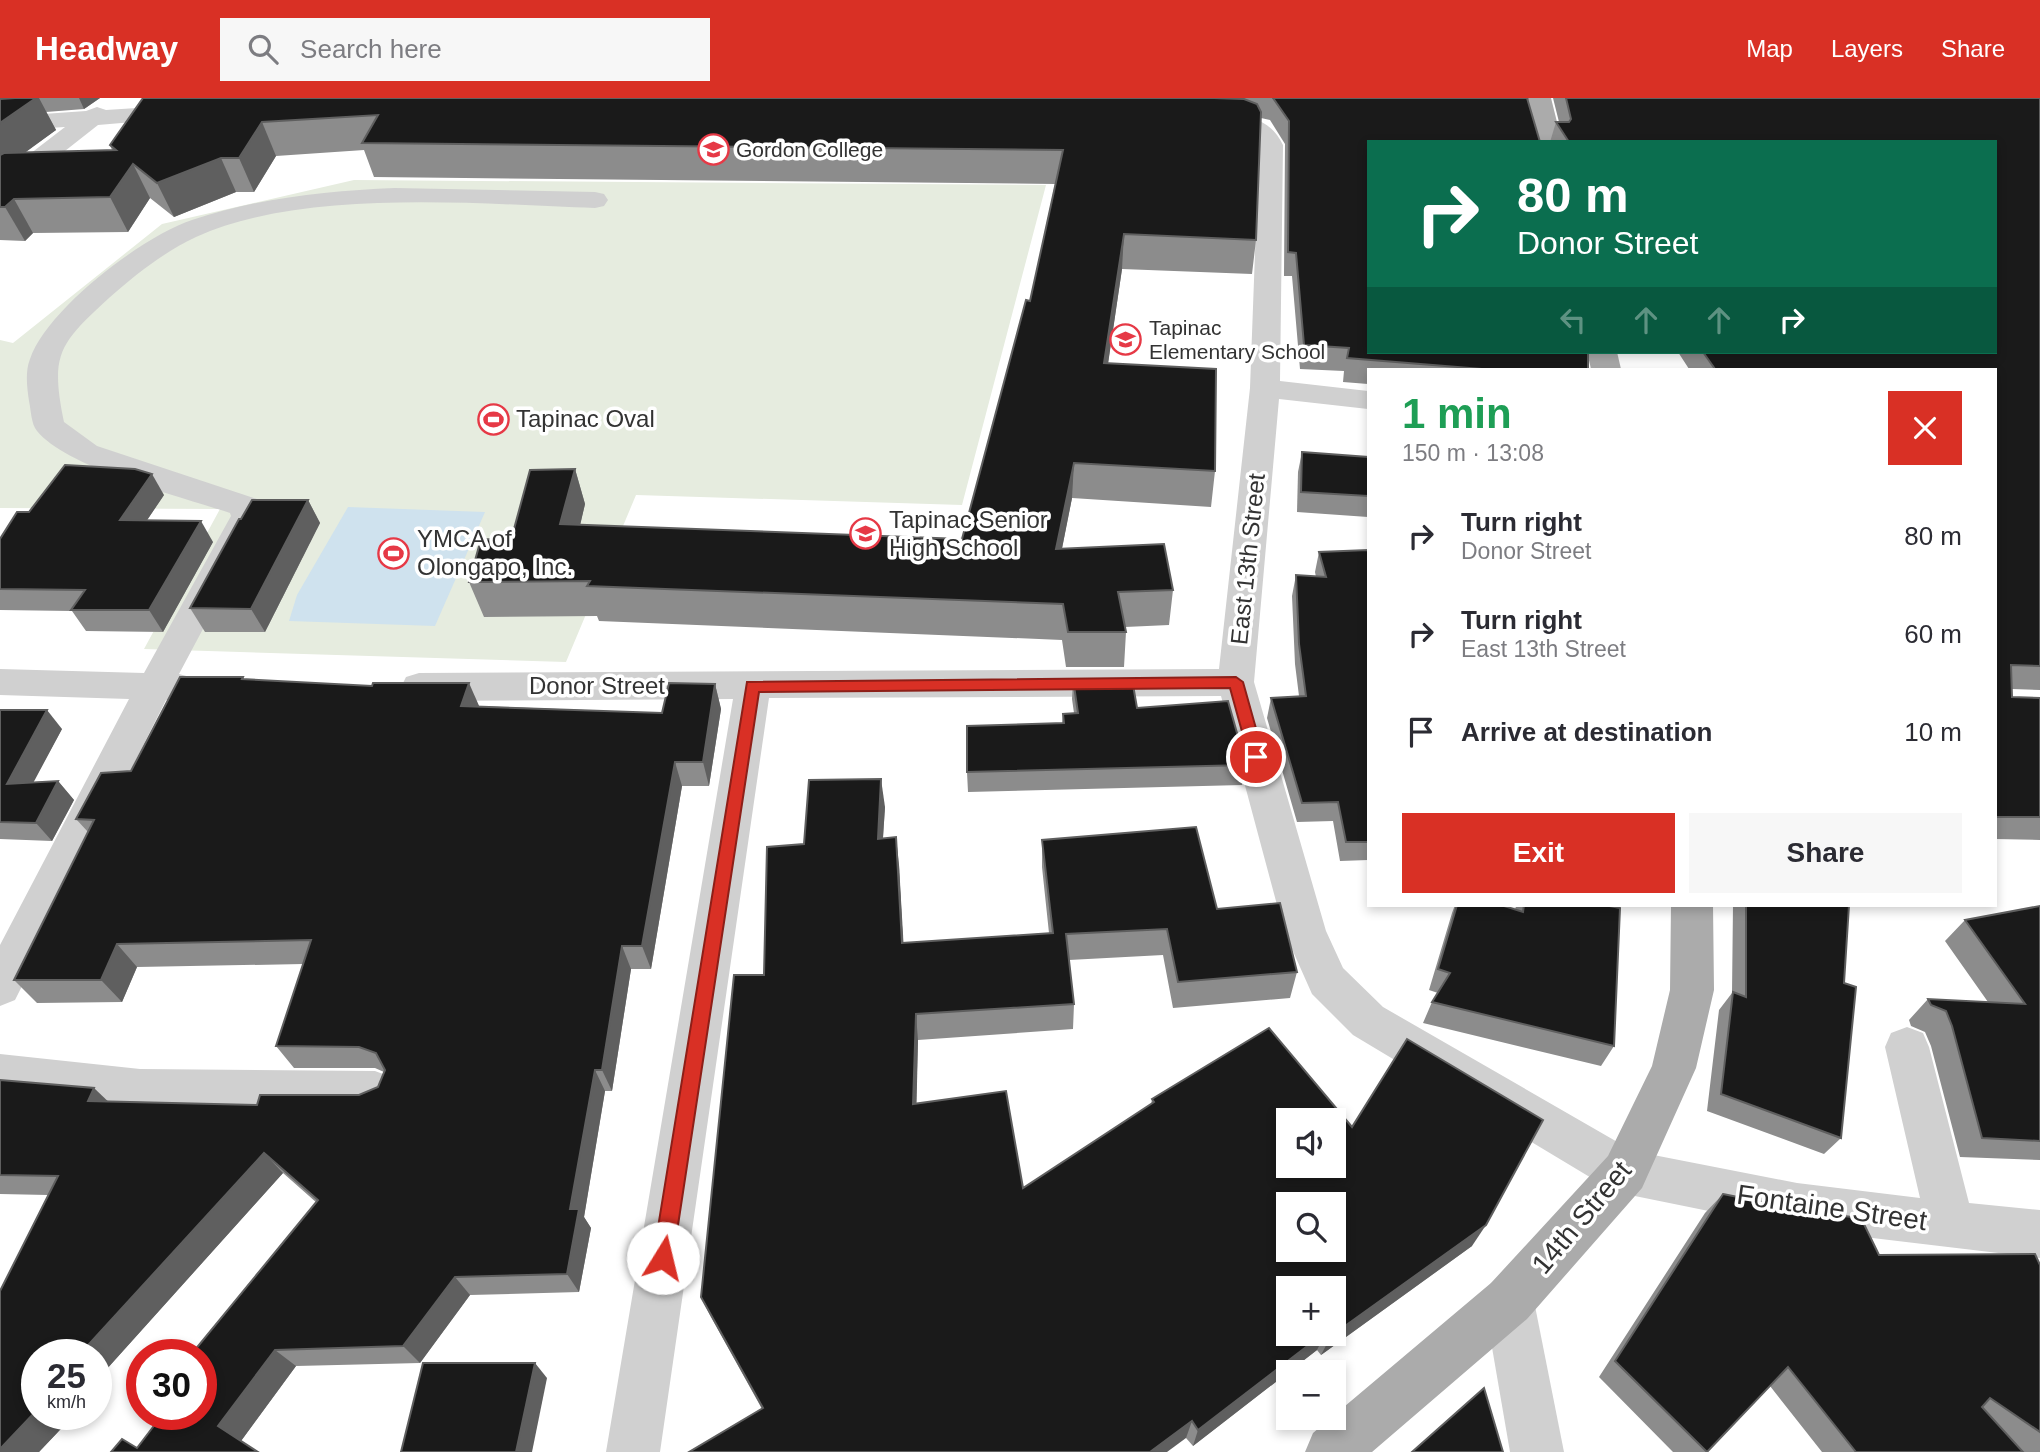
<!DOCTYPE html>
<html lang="en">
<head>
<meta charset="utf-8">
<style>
	:root { --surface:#fff; --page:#f7f7f7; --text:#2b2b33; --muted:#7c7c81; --accent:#d93025 }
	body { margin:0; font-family:Arial,sans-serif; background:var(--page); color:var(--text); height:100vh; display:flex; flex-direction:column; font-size:26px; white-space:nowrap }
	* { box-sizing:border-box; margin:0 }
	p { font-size:23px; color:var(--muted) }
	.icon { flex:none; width:38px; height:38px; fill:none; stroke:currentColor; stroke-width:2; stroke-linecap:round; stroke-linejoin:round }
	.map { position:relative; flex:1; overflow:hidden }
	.side { position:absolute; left:1367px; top:270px; width:630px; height:539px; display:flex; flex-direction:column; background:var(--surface); border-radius:0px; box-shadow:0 4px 10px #0003 }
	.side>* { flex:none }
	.banner { position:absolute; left:1367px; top:42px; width:630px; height:214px; border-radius:0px; box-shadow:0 4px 10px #0003; background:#0b6e4f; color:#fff; overflow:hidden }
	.buttons { position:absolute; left:1276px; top:1010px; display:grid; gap:14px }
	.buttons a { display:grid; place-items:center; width:70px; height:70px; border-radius:0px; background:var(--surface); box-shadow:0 4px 10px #0003; font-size:35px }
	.speed { position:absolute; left:21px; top:1241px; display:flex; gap:14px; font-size:35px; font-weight:700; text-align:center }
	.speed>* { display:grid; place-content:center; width:91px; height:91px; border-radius:50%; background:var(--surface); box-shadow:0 4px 10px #0003; line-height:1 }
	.speed small { font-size:18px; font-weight:400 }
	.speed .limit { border:10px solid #d22; background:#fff; color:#111 }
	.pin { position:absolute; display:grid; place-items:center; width:60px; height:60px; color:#fff; margin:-30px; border:4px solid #fff; border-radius:50%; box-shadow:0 2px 7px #0007 }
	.me { position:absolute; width:77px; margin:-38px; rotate:9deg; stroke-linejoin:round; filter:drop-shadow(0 0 5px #0008) }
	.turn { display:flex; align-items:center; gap:24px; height:147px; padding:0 35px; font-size:32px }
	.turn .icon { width:91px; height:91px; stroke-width:2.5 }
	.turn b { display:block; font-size:49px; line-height:60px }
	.lanes { display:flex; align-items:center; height:66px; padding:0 35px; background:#0003; justify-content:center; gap:35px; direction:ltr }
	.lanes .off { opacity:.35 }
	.round { display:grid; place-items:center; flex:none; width:74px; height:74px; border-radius:0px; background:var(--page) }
	.head { display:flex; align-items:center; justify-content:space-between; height:119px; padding:0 35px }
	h1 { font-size:42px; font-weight:600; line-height:52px; color:#1e9e55 }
	.button { display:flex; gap:14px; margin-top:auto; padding:14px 35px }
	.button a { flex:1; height:80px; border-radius:0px; background:var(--accent); color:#fff; font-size:28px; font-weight:600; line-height:80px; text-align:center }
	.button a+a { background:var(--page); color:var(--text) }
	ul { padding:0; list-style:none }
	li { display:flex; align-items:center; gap:21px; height:98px; padding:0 35px }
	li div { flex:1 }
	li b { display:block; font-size:26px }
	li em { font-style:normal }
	header { display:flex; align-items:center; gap:42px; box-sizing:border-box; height:98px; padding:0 35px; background:var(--accent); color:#fff }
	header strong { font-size:33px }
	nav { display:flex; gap:38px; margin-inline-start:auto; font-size:24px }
	.search { width:490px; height:63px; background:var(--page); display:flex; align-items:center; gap:18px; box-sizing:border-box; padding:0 24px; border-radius:0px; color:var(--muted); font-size:26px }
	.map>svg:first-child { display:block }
	.green { fill:#e6ecdf }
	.water { fill:#cfe2ee }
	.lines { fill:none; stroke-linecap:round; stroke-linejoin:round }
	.minor { fill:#d0d0d0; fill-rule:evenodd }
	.major { fill:#ababab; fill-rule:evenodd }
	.wall { fill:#8c8c8c; fill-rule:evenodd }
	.shaded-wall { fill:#5f5f5f }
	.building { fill:#1a1a1a; stroke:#5f5f5f; stroke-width:2; fill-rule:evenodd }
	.route { fill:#d93025; stroke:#8d1f18; stroke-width:2 }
	.labels { text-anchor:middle; stroke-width:7; stroke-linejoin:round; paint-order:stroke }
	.far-poi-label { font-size:21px; fill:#333; stroke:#fff; text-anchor:start }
	.poi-label { font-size:24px; fill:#333; stroke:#fff; text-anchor:start }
	.street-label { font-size:24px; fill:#333; stroke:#fff }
	.near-street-label { font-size:28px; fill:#333; stroke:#fff }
</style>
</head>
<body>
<header>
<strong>Headway</strong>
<div class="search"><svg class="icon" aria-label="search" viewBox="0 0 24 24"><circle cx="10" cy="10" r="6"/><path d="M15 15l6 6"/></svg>Search here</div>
<nav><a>Map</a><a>Layers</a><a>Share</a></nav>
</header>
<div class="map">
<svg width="2040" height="1354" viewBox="0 0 2040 1354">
	<rect width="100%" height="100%" fill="#fff"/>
	<polygon class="green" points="354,82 1046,87 962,407 636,397 566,564 144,551 220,411 0,410 0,242 13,245 162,126"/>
	<polygon class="water" points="348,409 485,414 435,528 289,523 297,497"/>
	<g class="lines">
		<g class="minor">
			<polygon points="183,7 192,9 195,14 192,19 98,27 9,97 0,100 0,79 65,29 0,33 0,19 86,13 97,9 106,12"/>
			<path d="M1209 17C1240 16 1268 16 1283 47L1280 283 1368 293V311L1279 301 1254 584 1326 833 1343 870 1383 909 1633 1053 1797 1085 1920 1100 1885 949 1891 935 1907 929 1923 935 1929 949 1969 1105 2040 1112V1160L1797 1131 1625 1096 1608 1090 1353 937 1312 896 1284 833 1221 598 769 600 660 1354H606L733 601 419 603 406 599 401 589 406 579 419 575 1219 571 1250 290 1259 47C1247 24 1221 34 1200 29L1197 24 1200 19Z"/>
			<path d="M395 90 595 94 604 96 608 102 604 108 595 110C477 106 304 90 196 139 164 154 135 177 109 200 59 246 50 256 64 324L97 348 257 401 263 418 179 576 190 579 195 589 190 599 166 602 15 902 0 908V847L129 601 0 597V571L144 575 231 418 230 415C182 399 67 370 37 333 31 326 31 312 29 303 27 289 25 274 30 261 47 211 143 138 192 122 258 100 326 93 395 90Z"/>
			<path d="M0 956 140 971 375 973 391 979 398 994 391 1009 375 1015C249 1016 125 1015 0 996Z"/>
			<polygon points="1509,1178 1527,1185 1534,1203 1564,1354 1510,1354 1484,1203 1491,1185"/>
		</g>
		<g class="major">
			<polygon points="1527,0 1551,0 1562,44 1538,44"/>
			<polygon points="1587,254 1617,254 1621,271 1591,271"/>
			<polygon points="1671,807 1713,807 1714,892 1696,970 1642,1090 1527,1221 1372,1354 1305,1354 1313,1335 1491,1185 1608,1058 1652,968 1670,892"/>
		</g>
	</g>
	<g class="wall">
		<polygon points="0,0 100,0 84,11 46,14 56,32 25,54 112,52 110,47 143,0 1529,0 1528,4 1368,44 1368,254 1588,271 1368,271 1368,286 1343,284 1344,273 1300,271 1292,178 1284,178 1285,46 1270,22 1261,20 1256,142 1252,176 1122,171 1108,265 1215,373 1211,409 1072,400 1062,450 1173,492 1169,527 1125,529 1126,534 1124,569 1066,569 1062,542 599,523 597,518 484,519 469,484 511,442 575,371 585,406 580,427 962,441 1030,203 1055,86 374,79 364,52 276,58 254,94 236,94 174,119 150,100 128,134 33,135 25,143 0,142"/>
		<polygon points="1553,0 2040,0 2040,592 2012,591 2012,599 2040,600 2040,742 1995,741 1995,271 1689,271 1678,254 1995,254 1995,44 1550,44 1556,24 1559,24"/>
		<polygon points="1302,354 1368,359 1368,419 1297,414 1298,374"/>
		<polygon points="164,397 147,422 213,444 163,534 86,533 72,513 0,512 0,441 29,414"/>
		<polygon points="308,402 320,425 265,534 205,534 190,510 241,421"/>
		<polygon points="1368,452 1368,762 1340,763 1333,723 1297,724 1267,620 1271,600 1299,598 1295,566 1292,498 1296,477 1316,479 1315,474 1319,454"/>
		<polygon points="243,579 244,581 479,608 662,615 715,586 721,611 709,688 682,688 651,871 631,871 612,993 605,993 584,1119 591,1130 579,1194 470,1197 420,1265 296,1268 241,1343 137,1350 201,1316 317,1105 283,1075 96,1283 96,1256 37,1316 75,1316 39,1354 0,1191 1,1191 48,1097 0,1096 0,982 108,1003 257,1007 359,997 378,989 384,974 375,970 294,970 276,948 303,866 137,869 122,904 37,905 14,882 88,734 76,721 131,673"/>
		<polygon points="1073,581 1137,610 1246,667 1242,687 968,694 967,674 1062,625 1063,616 1074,615 1072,601"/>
		<polygon points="0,612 62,631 33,684 58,683 74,702 52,743 0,741"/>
		<path d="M885 709 883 740 899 767 903 845 1049 835 1042 769V742L1217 811 1297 874 1290 900 1173 910 1163 857 1069 862 1074 906 1073 931 918 942 916 1005 1023 1090 1151 1007 1152 1001 1352 1029 1472 1148 1321 1257 1317 1252 1193 1348 1186 1340 762 1311 711 1219 701 1199 764 877 804 746ZM1334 1190V1236H1288Z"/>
		<polygon points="1455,807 1501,807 1515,811 1517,807 1604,807 1614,948 1601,968 1423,925 1432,904 1438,895 1429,892 1452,815"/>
		<polygon points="1733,807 1849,807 1844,885 1841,1040 1824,1056 1707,1013 1719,912 1732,895"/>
		<polygon points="2040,808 2040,1062 1960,1059 1931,948 1925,934 1911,928 1909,922 1928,901 1988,904 1945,843 1965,822"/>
		<polygon points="1723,1096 1879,1157 2040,1167 2040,1354 1822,1354 1770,1288 1707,1354 1673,1354 1599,1279 1705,1115"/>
	</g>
	<g class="shaded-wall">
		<polygon points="36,0 39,0 56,32 0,73 0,25"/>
		<polygon points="79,0 100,0 84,11"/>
		<polygon points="262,24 276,58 254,94 239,60"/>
		<polygon points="221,60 236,94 174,119 157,85"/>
		<polygon points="133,66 150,100 128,134 110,99"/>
		<polygon points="14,101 33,135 25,143 5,109"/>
		<polygon points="1124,136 1122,171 1103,300 1104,265"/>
		<polygon points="1074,365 1072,400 1055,486 1056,451"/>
		<polygon points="575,371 585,406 572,462 560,426"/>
		<polygon points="152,376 164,397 133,443 120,422"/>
		<polygon points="308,402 320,425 265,534 251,511"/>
		<polygon points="201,423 213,444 163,534 149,512"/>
		<polygon points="469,585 480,610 461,608"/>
		<polygon points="715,586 721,611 709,688 703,664"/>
		<polygon points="47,612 62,631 23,704 7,686"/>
		<polygon points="675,664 682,688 651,871 642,848"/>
		<polygon points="881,681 885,709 881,768 878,741"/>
		<polygon points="58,683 74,702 52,743 36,725"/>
		<polygon points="896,739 899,767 905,871 902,845"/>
		<polygon points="117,846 137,869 122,904 101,882"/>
		<polygon points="622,848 631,871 612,993 602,972"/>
		<polygon points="916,916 918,942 916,1030 913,1006"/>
		<polygon points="595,972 605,993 584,1119 591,1130 579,1194 567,1176 570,1111"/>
		<polygon points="94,990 116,1011 88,1003"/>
		<polygon points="264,1055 283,1075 96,1283 96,1256 80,1256"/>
		<polygon points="1486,1127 1472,1148 1321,1257 1331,1238"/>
		<polygon points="455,1179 470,1197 420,1265 403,1248"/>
		<polygon points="1323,1236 1325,1236 1317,1252 1193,1348 1198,1332"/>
		<polygon points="275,1252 296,1268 241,1343 218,1328"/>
		<polygon points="535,1265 547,1280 532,1354 516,1354"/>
		<polygon points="37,1312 37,1316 75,1316 39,1354 0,1354 0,1351"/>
		<polygon points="1192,1323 1186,1340 1167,1354 1150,1354"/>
	</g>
	<g class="building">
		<polygon points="15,0 36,0 0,25 0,1"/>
		<polygon points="143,0 1214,0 1244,1 1257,6 1261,14 1256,142 1124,136 1104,265 1216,271 1215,373 1074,365 1056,451 1164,446 1173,492 1118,494 1126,534 1068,534 1063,506 587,488 590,483 469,484 481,441 511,442 530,372 575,371 560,426 962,441 1026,202 1030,203 1063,52 362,45 378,17 262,24 239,60 221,60 157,85 133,66 110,99 14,101 5,109 0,109 0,57 4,55 116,52 110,47"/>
		<polygon points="1273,0 1527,0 1540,44 1368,44 1368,254 1588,254 1588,271 1482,271 1347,260 1349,250 1304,247 1296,155 1288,154 1289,23"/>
		<polygon points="1566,0 2040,0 2040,568 2011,567 2012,599 2040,600 2040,719 1995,719 1995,271 1715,271 1703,254 1995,254 1995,44 1569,44 1556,24 1569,24 1571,21"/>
		<polygon points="1302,354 1368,359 1368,398 1301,394"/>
		<polygon points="65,367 135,371 152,376 120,422 201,423 149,512 71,512 85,492 0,491 0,441 17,414 29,414"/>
		<polygon points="252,402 308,402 251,511 190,510 239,421 241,421"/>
		<polygon points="1368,452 1368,744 1346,744 1338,704 1302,705 1271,600 1306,598 1299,546 1296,477 1326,479 1319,454"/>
		<polygon points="180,579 243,579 242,581 372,588 373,585 469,585 461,608 662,615 669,585 715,586 703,664 675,664 642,848 622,848 602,972 595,972 570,1111 579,1111 567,1176 455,1179 403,1248 275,1252 218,1328 258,1354 111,1354 122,1341 137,1350 163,1316 201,1316 201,1256 193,1256 194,1253 318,1102 264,1055 80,1256 37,1256 37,1312 0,1351 0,1193 58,1078 0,1077 0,982 94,990 88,1003 257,1007 260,997 359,997 378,989 385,972 376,955 359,949 276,948 311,842 117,846 101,882 14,882 94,722 76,721 101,675 131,673"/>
		<polygon points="1073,581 1132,581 1137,610 1228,603 1246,667 967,674 967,628 1064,625 1063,616 1078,615"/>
		<polygon points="0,612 47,612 7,686 58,683 36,725 0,724"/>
		<path d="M881 681 878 741 896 739 902 845 1053 835 1042 742 1196 729 1217 811 1280 805 1297 874 1178 884 1167 831 1066 836 1074 906 916 916 913 1006 1006 993 1023 1090 1154 1004 1152 1001 1269 930 1352 1029 1407 941 1543 1022 1486 1127 1331 1238 1329 1236H1334V1190H1288V1236H1323L1198 1332 1192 1323 1150 1354H689L763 1310 701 1199 734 877H764L767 749 804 746 809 682ZM1288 1022H1334V1068H1288ZM1288 1106H1334V1152H1288Z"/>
		<polygon points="1457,807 1501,807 1523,814 1524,807 1604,807 1620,810 1614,948 1432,904 1450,875 1438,871"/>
		<polygon points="1746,807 1849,807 1844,885 1856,889 1841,1040 1721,996 1733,894 1746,899"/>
		<polygon points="2040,808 2040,1043 1982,1040 1952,928 1946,913 1931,907 1928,901 2025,906 1965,822"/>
		<polygon points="1723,1096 1817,1115 1861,1120 1879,1157 2035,1156 2040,1167 2040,1334 1990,1300 1982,1309 2023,1354 1856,1354 1788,1269 1707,1354 1615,1263"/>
		<polygon points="423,1265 535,1265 516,1354 401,1354"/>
		<polygon points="1484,1290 1503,1354 1412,1354"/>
	</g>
	<polygon class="route" points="1236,579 1243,584 1264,659 1256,665 1249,659 1230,590 759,594 673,1160 670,1167 663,1170 656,1167 653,1160 747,584"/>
	<defs>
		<symbol id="university-ring" viewBox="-11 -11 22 22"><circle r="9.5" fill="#fff" stroke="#e63946" stroke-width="1.5"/><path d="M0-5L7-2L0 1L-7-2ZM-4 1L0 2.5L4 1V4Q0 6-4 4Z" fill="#e63946"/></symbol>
		<symbol id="school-ring" viewBox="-11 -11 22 22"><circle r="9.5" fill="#fff" stroke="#e63946" stroke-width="1.5"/><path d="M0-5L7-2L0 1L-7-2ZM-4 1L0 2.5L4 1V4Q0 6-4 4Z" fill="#e63946"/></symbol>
		<symbol id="stadium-ring" viewBox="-11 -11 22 22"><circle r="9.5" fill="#fff" stroke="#e63946" stroke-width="1.5"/><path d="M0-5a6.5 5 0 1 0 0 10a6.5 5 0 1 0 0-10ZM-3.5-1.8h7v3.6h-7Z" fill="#e63946"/></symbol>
	</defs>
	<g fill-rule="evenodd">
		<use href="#university-ring" x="696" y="34" width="35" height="35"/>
		<use href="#school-ring" x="1108" y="224" width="35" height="35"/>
		<use href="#stadium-ring" x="476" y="304" width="35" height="35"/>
		<use href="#school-ring" x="848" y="418" width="35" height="35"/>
		<use href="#stadium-ring" x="376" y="438" width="35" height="35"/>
	</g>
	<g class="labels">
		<g class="far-poi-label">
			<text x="736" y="59">Gordon College</text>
			<text x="1149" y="237">Tapinac<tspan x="1149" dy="24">Elementary School</tspan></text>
		</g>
		<g class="poi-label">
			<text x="516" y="329">Tapinac Oval</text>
			<text x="889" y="430">Tapinac Senior<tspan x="889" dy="28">High School</tspan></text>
			<text x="417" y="449">YMCA of<tspan x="417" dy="28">Olongapo, Inc.</tspan></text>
		</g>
		<g class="street-label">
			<text transform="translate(1248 461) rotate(-84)" y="8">East 13th Street</text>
			<text x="597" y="596">Donor Street</text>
		</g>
		<g class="near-street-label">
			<text transform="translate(1832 1109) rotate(8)" y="10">Fontaine Street</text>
			<text transform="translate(1581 1119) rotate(-50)" y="10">14th Street</text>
		</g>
	</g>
</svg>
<div class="buttons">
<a><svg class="icon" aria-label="sound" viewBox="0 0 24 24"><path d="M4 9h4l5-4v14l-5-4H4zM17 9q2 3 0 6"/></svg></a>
<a><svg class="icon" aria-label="search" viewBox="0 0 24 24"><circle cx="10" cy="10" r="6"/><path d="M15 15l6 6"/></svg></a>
<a>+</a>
<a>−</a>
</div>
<div class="speed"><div>25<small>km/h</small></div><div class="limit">30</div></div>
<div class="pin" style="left:1256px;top:659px;background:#d93025"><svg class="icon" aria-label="arrive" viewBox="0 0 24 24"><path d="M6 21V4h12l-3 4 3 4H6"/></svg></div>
<svg class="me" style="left:663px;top:1160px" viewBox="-20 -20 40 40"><circle r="19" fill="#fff"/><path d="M0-13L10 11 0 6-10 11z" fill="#d93025"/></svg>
<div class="banner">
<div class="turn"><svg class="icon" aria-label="right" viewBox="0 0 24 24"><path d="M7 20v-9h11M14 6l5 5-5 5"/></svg><div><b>80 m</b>Donor Street</div></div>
<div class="lanes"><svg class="icon off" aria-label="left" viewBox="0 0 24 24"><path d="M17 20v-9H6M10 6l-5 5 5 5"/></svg><svg class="icon off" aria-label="ahead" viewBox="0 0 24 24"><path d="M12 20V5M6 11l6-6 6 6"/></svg><svg class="icon off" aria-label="ahead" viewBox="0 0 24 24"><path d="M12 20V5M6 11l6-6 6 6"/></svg><svg class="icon" aria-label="right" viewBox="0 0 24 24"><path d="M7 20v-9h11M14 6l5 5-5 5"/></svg></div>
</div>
<section class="side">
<div class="head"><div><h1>1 min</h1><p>150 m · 13:08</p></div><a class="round" style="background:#d93025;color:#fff"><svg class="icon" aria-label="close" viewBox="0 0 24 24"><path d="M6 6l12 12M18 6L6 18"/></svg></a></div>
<ul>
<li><svg class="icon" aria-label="right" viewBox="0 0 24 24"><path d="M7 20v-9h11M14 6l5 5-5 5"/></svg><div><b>Turn right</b><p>Donor Street</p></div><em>80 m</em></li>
<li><svg class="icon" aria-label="right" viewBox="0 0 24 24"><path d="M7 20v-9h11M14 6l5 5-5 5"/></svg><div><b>Turn right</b><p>East 13th Street</p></div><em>60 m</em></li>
<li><svg class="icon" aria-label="arrive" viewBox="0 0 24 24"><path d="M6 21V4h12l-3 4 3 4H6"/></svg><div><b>Arrive at destination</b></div><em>10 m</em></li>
</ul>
<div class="button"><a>Exit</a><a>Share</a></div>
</section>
</div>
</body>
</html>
